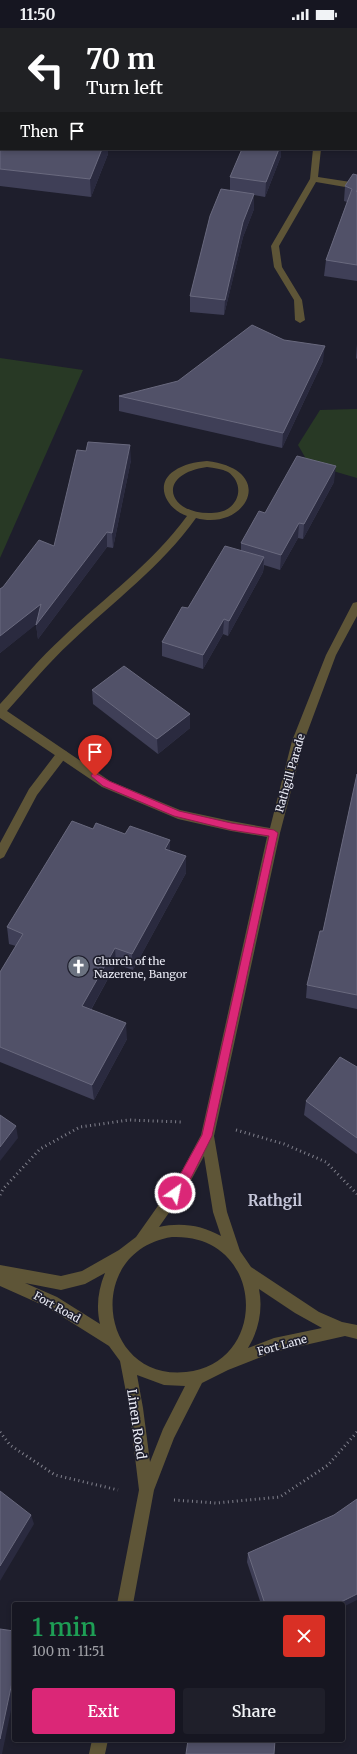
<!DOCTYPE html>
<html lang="en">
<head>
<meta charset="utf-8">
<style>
	:root { --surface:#161621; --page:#1f1f2a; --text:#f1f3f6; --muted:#9e9fa5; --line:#35353f; --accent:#db2777 }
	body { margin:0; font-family:Merriweather,serif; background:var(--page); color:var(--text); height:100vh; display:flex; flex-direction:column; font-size:15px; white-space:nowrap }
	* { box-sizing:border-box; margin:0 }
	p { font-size:13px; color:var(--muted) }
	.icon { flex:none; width:22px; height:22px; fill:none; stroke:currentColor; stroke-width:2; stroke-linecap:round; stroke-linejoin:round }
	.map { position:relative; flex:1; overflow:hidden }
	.panel { position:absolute; left:12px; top:1574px; width:333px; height:140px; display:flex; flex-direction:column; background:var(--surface); border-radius:4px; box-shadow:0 2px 6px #0003,0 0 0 1px var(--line) }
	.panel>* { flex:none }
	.banner { position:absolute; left:0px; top:0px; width:357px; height:122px; box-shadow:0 2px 6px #0003,0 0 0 1px var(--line); background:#202124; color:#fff; overflow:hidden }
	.pin { position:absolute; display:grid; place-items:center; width:34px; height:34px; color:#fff; margin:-41px -17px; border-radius:50% 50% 50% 0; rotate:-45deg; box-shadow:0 0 4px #0007 }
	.pin .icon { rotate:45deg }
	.me { position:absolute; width:44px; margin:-22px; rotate:33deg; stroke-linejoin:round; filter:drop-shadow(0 0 3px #0008) }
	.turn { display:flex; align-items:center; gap:14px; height:84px; padding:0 20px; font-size:18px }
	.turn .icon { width:52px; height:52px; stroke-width:2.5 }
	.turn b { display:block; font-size:28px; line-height:34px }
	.then { display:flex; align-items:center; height:38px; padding:0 20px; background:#0003; gap:8px; font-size:15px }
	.round { display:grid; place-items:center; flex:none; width:42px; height:42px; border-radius:4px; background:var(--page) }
	.overview { display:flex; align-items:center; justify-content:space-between; height:68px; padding:0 20px }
	h1 { font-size:24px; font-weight:600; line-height:30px; color:#1e9e55 }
	.button { display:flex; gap:8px; margin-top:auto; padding:8px 20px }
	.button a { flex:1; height:46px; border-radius:4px; background:var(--accent); color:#fff; font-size:16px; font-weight:600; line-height:46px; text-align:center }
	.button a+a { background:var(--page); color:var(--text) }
	.status { display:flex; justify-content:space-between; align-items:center; height:28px; padding:0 20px; background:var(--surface); direction:ltr }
	.status svg { height:11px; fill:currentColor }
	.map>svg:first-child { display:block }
	.green { fill:#283925 }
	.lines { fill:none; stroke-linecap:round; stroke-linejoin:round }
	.path-far1 { stroke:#80808c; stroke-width:2; stroke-dasharray:0.5 2; stroke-linecap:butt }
	.path { stroke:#80808c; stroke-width:3; stroke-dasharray:1 3.5; stroke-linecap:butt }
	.service { fill:#5e5537; fill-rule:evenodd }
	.minor { fill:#5e5537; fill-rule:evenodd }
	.wall { fill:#3f3f57 }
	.shaded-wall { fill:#2a2a3f }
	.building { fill:#515168; stroke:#69697e }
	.route { fill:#db2777; stroke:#8e194d }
	.labels { text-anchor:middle; stroke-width:3.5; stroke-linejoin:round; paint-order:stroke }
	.street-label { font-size:11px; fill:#e9eaf4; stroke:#1e1e2c }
	.poi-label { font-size:11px; fill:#e9eaf4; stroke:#1e1e2c; text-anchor:start }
	.near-street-label { font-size:13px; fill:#e9eaf4; stroke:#1e1e2c }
	.district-label { font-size:15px; font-weight:bold; fill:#c5c6d9; stroke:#1e1e2c }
</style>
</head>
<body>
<div class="status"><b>11:50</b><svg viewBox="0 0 49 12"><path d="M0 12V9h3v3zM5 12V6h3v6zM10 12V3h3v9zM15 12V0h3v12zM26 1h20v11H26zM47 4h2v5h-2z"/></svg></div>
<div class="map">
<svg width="357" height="1726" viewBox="0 0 357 1726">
	<rect width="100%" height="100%" fill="#1e1e2c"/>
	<g class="green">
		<polygon points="0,330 83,342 0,530"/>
		<polygon points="357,381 357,450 309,436 298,417 320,382"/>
	</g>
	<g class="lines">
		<polyline class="path-far1" points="351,0 357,1"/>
		<g class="path">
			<polyline points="236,1102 284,1116 326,1134 357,1166"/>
			<polyline points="0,1167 3,1161 40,1121 80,1099 129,1092 182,1094"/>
			<polyline points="0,1404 10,1417 55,1447 118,1462"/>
			<polyline points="174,1472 216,1475 280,1469 328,1437 357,1404"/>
		</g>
		<polygon class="service" points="62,722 66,723 68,726 66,729 37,767 4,829 0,831 0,815 29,761 58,723"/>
		<g class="minor">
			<polygon points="313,121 321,121 318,149 357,155 357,161 316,154 279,218 282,239 302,272 305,292 300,295 295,292 294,272 274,239 271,218 310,151"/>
			<path d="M207 433C279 442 246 504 196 490 161 539 114 573 71 614 48 635 28 660 7 683L110 753 180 782 231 793 270 800 292 713 326 627 353 575 357 574V588L336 627 304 713 280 805 214 1108 227 1184 240 1223 251 1239 319 1284 342 1294 357 1297V1311L345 1308 274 1324 228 1342 202 1355 174 1410 154 1462 133 1576H117L139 1462 129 1380 120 1333 109 1318 47 1279 0 1258V1237L61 1248 82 1243 119 1222 136 1209 179 1148 201 1107 267 809 231 803 178 791 102 759 0 690V676C21 653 40 630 63 609 105 569 152 536 187 488 168 482 153 457 174 443 184 436 195 434 207 433ZM207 439C214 440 222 441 228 444 241 453 242 470 229 480 224 484 216 485 209 485 167 485 156 446 207 439ZM204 1128 213 1184 221 1208C202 1197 180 1194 159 1199L189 1156ZM172 1209C265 1205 271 1335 186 1344 99 1353 83 1223 172 1209ZM105 1245C98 1262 96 1279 100 1296L57 1269 25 1255 61 1262 85 1256ZM259 1261 295 1285 322 1300 274 1310 248 1320C259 1302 263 1281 259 1261ZM137 1347 164 1357 185 1358 163 1401 150 1434 143 1380Z"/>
			<polygon points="92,1712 108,1712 105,1726 89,1726"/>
		</g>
	</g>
	<g class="wall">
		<polygon points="0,95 108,126 91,169 0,158"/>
		<polygon points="281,128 265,169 254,167 254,181 243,209 224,287 190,284 190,268 230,162 230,149"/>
		<polygon points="357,147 357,253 324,248 326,232 347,174 344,173 345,158"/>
		<polygon points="357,316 357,331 356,330"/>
		<polygon points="323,333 282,420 119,383 119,368"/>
		<polygon points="131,432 113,520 107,519 38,611 36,596 0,625 0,561 54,518"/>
		<polygon points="334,454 303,511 298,510 280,542 264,537 263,544 228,608 223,606 203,641 162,628 162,614 188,580 241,522 241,515 265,485"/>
		<polygon points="92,662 190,686 190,700 158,726 93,676"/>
		<polygon points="357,746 357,981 306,970 307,957 323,903"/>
		<polygon points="93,801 170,823 186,845 133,942 116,936 91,982 127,1011 94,1072 0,1034 0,944 16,918 9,916 7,899"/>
		<polygon points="357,1039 357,1126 304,1087 306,1073"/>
		<polygon points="334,1487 343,1576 261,1576 247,1534 248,1525"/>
	</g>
	<g class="shaded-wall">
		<polygon points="102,121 108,121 108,126 91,169 90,151"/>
		<polygon points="279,121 281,121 281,128 265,169 266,154"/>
		<polygon points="254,166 254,181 243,209 224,287 225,272 243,194"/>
		<polygon points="325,318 323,333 282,420 283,405"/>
		<polygon points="130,417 131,432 113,520 112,505"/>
		<polygon points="336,438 334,454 303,511 304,496"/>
		<polygon points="299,495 298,510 280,542 281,527"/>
		<polygon points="107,504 107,519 38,611 36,597 38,595 0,625 0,608 41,576"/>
		<polygon points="264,529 263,544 228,608 229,593"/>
		<polygon points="224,591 223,606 203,641 203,627"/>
		<polygon points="190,686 190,700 158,726 157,711"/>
		<polygon points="170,812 170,829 165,821"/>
		<polygon points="186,828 186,845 133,942 132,926"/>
		<polygon points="115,920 116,936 84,994 82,978"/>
		<polygon points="126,995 127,1011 94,1072 92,1057"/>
		<polygon points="16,1098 18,1110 0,1133 0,1119"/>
		<polygon points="31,1487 34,1496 0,1553 0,1538"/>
		<polygon points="357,1566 357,1572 343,1579 343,1576 337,1576"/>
		<polygon points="14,1645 14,1668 2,1726 0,1726 0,1711"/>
	</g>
	<g class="building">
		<polygon points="0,95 1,96 1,121 102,121 90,151 0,141"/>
		<polygon points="242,121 279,121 266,154 230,149"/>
		<polygon points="353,146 357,147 357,163 356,163 357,164 357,237 326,232 352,161 345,158"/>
		<polygon points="221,161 254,166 243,194 225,272 190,268 210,188"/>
		<polygon points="252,297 284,312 325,318 283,405 119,368 178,353"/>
		<polygon points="88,414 130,417 112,505 107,504 36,597 41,576 0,608 0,561 3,559 39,512 54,518 77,422 86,423"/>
		<polygon points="297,428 336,438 304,496 299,495 281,527 241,515 259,483 265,485"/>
		<polygon points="225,518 264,529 229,593 224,591 203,627 162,614 182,579 188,580"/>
		<polygon points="124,638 190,686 157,711 92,662"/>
		<polygon points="357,746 357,967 307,957 320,903 323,903"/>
		<polygon points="72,793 93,801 96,795 125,806 130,798 170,812 165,821 186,828 132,926 115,920 82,978 126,995 92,1057 0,1019 0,944 23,906 7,899"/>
		<polygon points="340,1029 357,1039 357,1110 306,1073"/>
		<polygon points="0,1087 16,1098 0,1119"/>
		<polygon points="0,1463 31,1487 0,1538"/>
		<polygon points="357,1471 357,1566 337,1576 265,1576 248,1525 334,1487"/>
		<polygon points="0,1601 14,1603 14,1645 0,1711"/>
		<polygon points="188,1712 275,1712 274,1726 186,1726"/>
	</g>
	<polygon class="route" points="95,745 109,753 179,783 231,795 274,802 278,805 212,1108 188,1156 179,1169 175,1170 172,1169 170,1165 202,1107 269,808 231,802 174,788 103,758 91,748 92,746"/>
	<defs>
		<symbol id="church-disc" viewBox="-11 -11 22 22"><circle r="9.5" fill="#6b7280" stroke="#1e1e2c"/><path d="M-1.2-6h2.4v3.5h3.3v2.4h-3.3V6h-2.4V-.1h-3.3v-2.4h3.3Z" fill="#fff"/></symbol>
	</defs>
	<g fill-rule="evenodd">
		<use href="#church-disc" x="66" y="926" width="25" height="25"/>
	</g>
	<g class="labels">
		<g class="street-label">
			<text transform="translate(290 745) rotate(-74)" y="4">Rathgill Parade</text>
			<text transform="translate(57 1279) rotate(29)" y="4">Fort Road</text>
			<text transform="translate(282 1317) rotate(-15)" y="4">Fort Lane</text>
		</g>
		<g class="poi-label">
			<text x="94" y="937">Church of the<tspan x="94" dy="13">Nazerene, Bangor</tspan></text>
		</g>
		<g class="near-street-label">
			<text transform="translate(137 1396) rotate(82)" y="5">Linen Road</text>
		</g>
		<g class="district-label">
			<text x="275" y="1178">Rathgil</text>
		</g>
	</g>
</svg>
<div class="pin" style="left:95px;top:748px;background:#d93025"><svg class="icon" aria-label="arrive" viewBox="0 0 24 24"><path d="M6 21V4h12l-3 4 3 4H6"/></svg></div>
<svg class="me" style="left:175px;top:1165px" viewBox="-20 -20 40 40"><circle r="17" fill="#db2777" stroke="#fff" stroke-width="3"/><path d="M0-11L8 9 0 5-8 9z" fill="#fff"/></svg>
<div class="banner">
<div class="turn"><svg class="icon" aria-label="left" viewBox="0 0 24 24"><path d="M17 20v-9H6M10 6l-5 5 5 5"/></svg><div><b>70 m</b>Turn left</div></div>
<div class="then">Then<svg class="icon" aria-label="arrive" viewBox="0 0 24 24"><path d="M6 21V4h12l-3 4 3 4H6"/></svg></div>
</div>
<section class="panel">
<div class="overview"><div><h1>1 min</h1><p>100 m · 11:51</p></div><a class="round" style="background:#d93025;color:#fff"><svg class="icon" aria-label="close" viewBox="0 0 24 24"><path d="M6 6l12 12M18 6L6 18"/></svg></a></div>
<div class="button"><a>Exit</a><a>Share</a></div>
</section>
</div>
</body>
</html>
